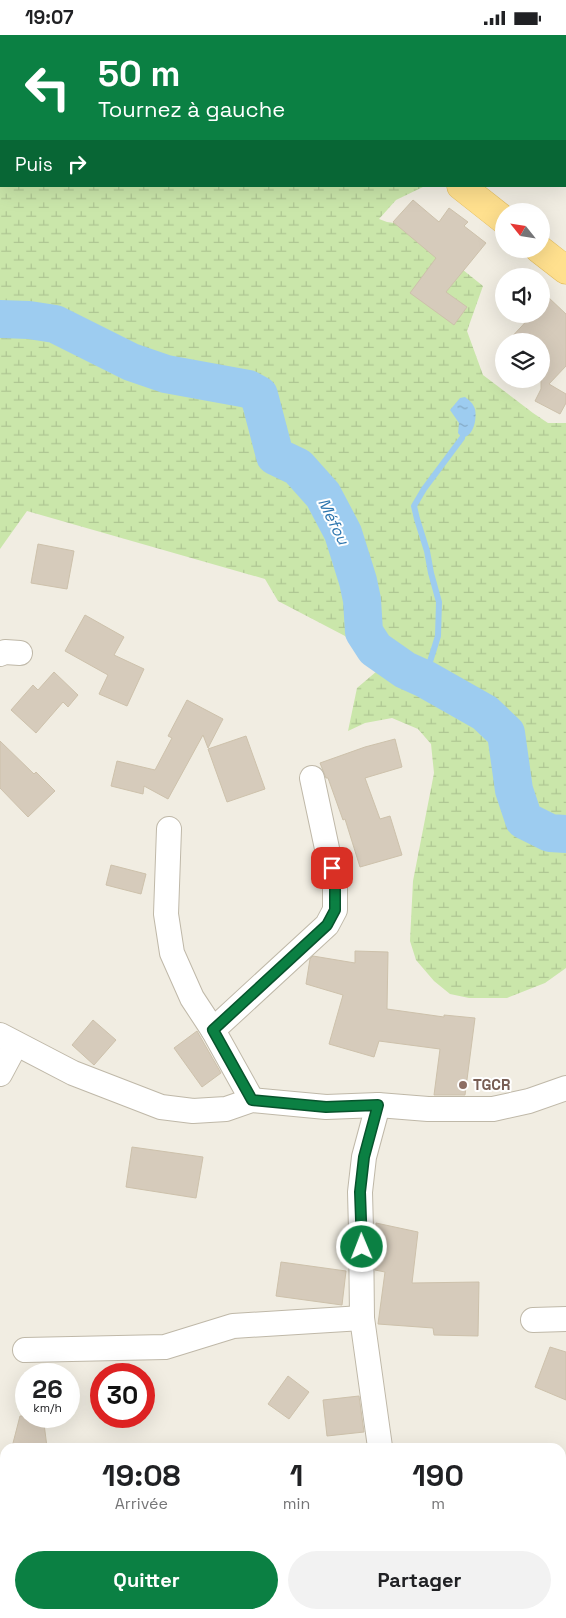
<!DOCTYPE html>
<html lang="fr">
<head>
<meta charset="utf-8">
<style>
	:root { --surface:#fff; --page:#f2f2f2; --text:#202124; --muted:#757577; --accent:#0b8043 }
	body { margin:0; font-family:"Space Grotesk",sans-serif; background:var(--page); color:var(--text); height:100vh; display:flex; flex-direction:column; font-size:19px; white-space:nowrap }
	* { box-sizing:border-box; margin:0 }
	p { font-size:16px; color:var(--muted) }
	.icon { flex:none; width:28px; height:28px; fill:none; stroke:currentColor; stroke-width:2; stroke-linecap:round; stroke-linejoin:round }
	.map { position:relative; flex:1; overflow:hidden }
	.panel { position:absolute; left:0px; top:1408px; width:566px; height:176px; display:flex; flex-direction:column; background:var(--surface); border-radius:15px 15px 0 0; box-shadow:0 5px 20px #0002 }
	.panel>* { flex:none }
	.guide { position:absolute; left:0px; top:0px; width:566px; height:152px; box-shadow:0 5px 20px #0002; background:#0b8043; color:#fff; overflow:hidden }
	.needle { width:32px; rotate:300deg }
	.controls { position:absolute; left:495px; top:168px; display:grid; gap:10px }
	.controls a { display:grid; place-items:center; width:55px; height:55px; border-radius:50%; background:var(--surface); box-shadow:0 5px 20px #0002; font-size:25px }
	.speed { position:absolute; left:15px; top:1328px; display:flex; gap:10px; font-size:25px; font-weight:700; text-align:center }
	.speed>* { display:grid; place-content:center; width:65px; height:65px; border-radius:50%; background:var(--surface); box-shadow:0 5px 20px #0002; line-height:1 }
	.speed small { font-size:12px; font-weight:400 }
	.speed .limit { border:8px solid #d22; background:#fff; color:#111 }
	.pin { position:absolute; display:grid; place-items:center; width:42px; height:42px; color:#fff; margin:-21px; border-radius:10px; box-shadow:0 2px 8px #0006 }
	.me { position:absolute; width:55px; margin:-28px; rotate:359deg; stroke-linejoin:round; filter:drop-shadow(0 0 4px #0008) }
	.turn { display:flex; align-items:center; gap:18px; height:105px; padding:0 15px; font-size:22px }
	.turn .icon { width:65px; height:65px; stroke-width:2.5 }
	.turn b { display:block; font-size:35px; line-height:42px }
	.then { display:flex; align-items:center; height:48px; padding:0 15px; background:#0003; gap:10px; font-size:19px }
	.eta { display:flex; justify-content:space-evenly; align-items:center; height:85px; text-align:center }
	.eta b { font-size:30px; font-weight:600; line-height:35px }
	.cta { display:flex; gap:10px; margin-top:auto; padding:10px 15px }
	.cta a { flex:1; height:58px; border-radius:30px; background:var(--accent); color:#fff; font-size:20px; font-weight:600; line-height:58px; text-align:center }
	.cta a+a { background:var(--page); color:var(--text) }
	.status { display:flex; justify-content:space-between; align-items:center; height:35px; padding:0 25px; background:var(--surface); direction:ltr }
	.status svg { height:14px; fill:currentColor }
	.map>svg:first-child { display:block }
	.wetland { fill:url(#wetland-marsh) }
	.water { fill:url(#water-ripples) }
	.lines { fill:none; stroke-linecap:round; stroke-linejoin:round }
	.stream { stroke:#9dccf0; stroke-width:6 }
	.river { stroke:#9dccf0; stroke-width:38 }
	.building { fill:#d6cbbb; stroke:#cdc1ab }
	.minor-casing { stroke:#bfb8a8; stroke-width:26 }
	.primary-casing { stroke:#e3bd5e; stroke-width:29 }
	.minor { stroke:#fff; stroke-width:24 }
	.primary { stroke:#ffe08e; stroke-width:28 }
	.route-casing { stroke:#07532c; stroke-width:12 }
	.route { stroke:#0b8043; stroke-width:9 }
	.education-dot { fill:#8d6e63; stroke:#fff; stroke-width:2 }
	.labels { text-anchor:middle; stroke-width:4; stroke-linejoin:round; paint-order:stroke }
	.education-label { font-size:15px; font-weight:bold; fill:#785e54; stroke:#fff; text-anchor:start }
	.water-label { font-size:16px; font-style:italic; fill:#2d75ae; stroke:#fff }
</style>
</head>
<body>
<div class="status"><b>19:07</b><svg viewBox="0 0 49 12"><path d="M0 12V9h3v3zM5 12V6h3v6zM10 12V3h3v9zM15 12V0h3v12zM26 1h20v11H26zM47 4h2v5h-2z"/></svg></div>
<div class="map">
<svg width="566" height="1583" viewBox="0 0 566 1583">
	<defs>
		<pattern id="wetland-marsh" width="20" height="14" patternUnits="userSpaceOnUse" patternTransform="scale(1.25)"><rect width="20" height="14" fill="#cae6aa"/><path d="M1 5h8M5 5V1M11 12h8M15 12V8" fill="none" stroke="#afc693"/></pattern>
		<pattern id="water-ripples" width="26" height="14" patternUnits="userSpaceOnUse" patternTransform="scale(1.25)"><rect width="26" height="14" fill="#9dccf0"/><path d="M2 4q2-2 4 0t4 0M15 11q2-2 4 0t4 0" fill="none" stroke="#82a7c3"/></pattern>
	</defs>
	<rect width="100%" height="100%" fill="#f1ede2"/>
	<g class="wetland">
		<polygon points="17,0 396,0 398,1 13,1"/>
		<polygon points="0,3 1,3 1,151 425,151 396,165 379,184 387,187 401,189 432,210 483,251 467,296 483,340 533,378 548,388 566,388 566,933 545,948 507,963 469,963 450,959 434,946 416,925 410,906 413,846 434,738 431,709 418,694 392,683 365,688 348,696 357,653 377,636 369,630 345,601 278,566 265,544 27,476 0,514"/>
	</g>
	<path class="water" d="M465 362C469 365 473 368 475 374 477 384 474 401 462 403L458 398 459 388 450 375 460 363Z"/>
	<g class="lines">
		<polyline class="stream" points="429,630 438,601 439,567 431,538 427,516 417,484 414,471 424,454 462,403"/>
		<polyline class="river" points="0,284 29,285 55,289 131,327 166,339 248,354 259,360 275,421 298,432 323,460 343,498 358,546 362,565 364,597 375,614 405,635 425,644 485,678 506,698 514,755 524,785 550,798 566,799"/>
	</g>
	<g class="building">
		<polygon points="413,165 439,187 449,173 468,187 464,191 486,208 446,257 467,272 454,290 410,258 436,223 393,187"/>
		<polygon points="548,262 566,279 566,331 549,349 566,359 566,368 560,379 535,366 541,354 541,306 508,306 533,279 541,279 541,270"/>
		<polygon points="38,509 74,516 67,554 31,548"/>
		<polygon points="85,580 124,602 114,620 144,634 127,671 99,659 108,640 65,616"/>
		<polygon points="54,637 78,660 68,672 63,667 36,698 11,675 33,650 38,655"/>
		<polygon points="187,665 223,684 208,713 203,700 168,764 144,751 143,759 111,751 117,726 155,735 172,703 168,701"/>
		<polygon points="246,701 265,754 227,767 208,714"/>
		<polygon points="395,704 402,732 365,743 380,784 390,781 402,820 360,832 345,784 343,785 328,743 326,743 320,728 365,712"/>
		<polygon points="0,706 34,739 36,737 55,756 28,782 0,753"/>
		<polygon points="111,830 146,839 141,859 106,850"/>
		<polygon points="355,916 388,917 387,974 444,982 444,980 475,983 465,1060 434,1060 440,1014 379,1006 374,1022 329,1009 343,960 306,949 310,924 313,921 355,928"/>
		<polygon points="93,985 116,1005 94,1030 72,1010"/>
		<polygon points="197,996 221,1038 202,1052 174,1013"/>
		<polygon points="132,1112 203,1122 196,1163 126,1152"/>
		<polygon points="376,1188 418,1197 412,1248 479,1247 478,1301 434,1300 433,1293 378,1289 385,1237 375,1235"/>
		<polygon points="281,1227 346,1236 342,1270 276,1261"/>
		<polygon points="550,1312 566,1317 566,1365 535,1352"/>
		<polygon points="288,1341 309,1357 289,1384 268,1369"/>
		<polygon points="359,1361 364,1397 327,1401 323,1365"/>
		<polygon points="20,1381 43,1381 47,1412 12,1412"/>
	</g>
	<g class="lines">
		<defs>
			<g id="minor">
				<polyline points="0,619 5,617 20,618"/>
				<polyline points="169,794 166,879 172,918 192,963 213,995 252,1065"/>
				<polyline points="213,995 327,890 335,875 335,851 312,743"/>
				<polyline points="0,1000 73,1038 161,1072 193,1076 226,1074 252,1065 326,1072 378,1070 428,1074 493,1074 529,1066 566,1053"/>
				<polyline points="0,1039 16,1009"/>
				<polyline points="378,1070 364,1122 360,1157 361,1195 362,1283 380,1412"/>
				<polyline points="533,1285 566,1284"/>
				<polyline points="25,1315 165,1312 233,1291 362,1283"/>
				<polyline points="561,1547 566,1543"/>
				<polyline points="276,1579 278,1583"/>
				<polyline points="166,1583 172,1579"/>
				<polyline points="398,1583 405,1579"/>
				<polyline points="512,1583 518,1579"/>
			</g>
			<g id="primary">
				<polyline points="273,0 275,1"/>
				<polyline points="461,151 504,185"/>
				<polyline points="539,214 566,235"/>
			</g>
		</defs>
		<use href="#minor" class="minor-casing"/>
		<use href="#primary" class="primary-casing"/>
		<use href="#minor" class="minor"/>
		<use href="#primary" class="primary"/>
	</g>
	<g class="lines">
		<defs>
			<polyline id="route" points="332,833 335,851 335,875 327,890 213,995 252,1065 326,1072 378,1070 364,1122 360,1157 362,1212"/>
		</defs>
		<use href="#route" class="route-casing"/>
		<use href="#route" class="route"/>
	</g>
	<circle class="education-dot" cx="463" cy="1050" r="5"/>
	<g class="labels">
		<g class="education-label">
			<text x="473" y="1055">TGCR</text>
		</g>
		<g class="water-label">
			<text transform="translate(334 486) rotate(64)" y="6">Méfou</text>
		</g>
	</g>
</svg>
<div class="controls">
<a><svg class="needle" viewBox="-14 -14 28 28"><path d="M0-13l5 13h-10z" fill="#e53935"/><path d="M0 13l5-13h-10z" fill="#757577"/></svg></a>
<a><svg class="icon" aria-label="sound" viewBox="0 0 24 24"><path d="M4 9h4l5-4v14l-5-4H4zM17 9q2 3 0 6"/></svg></a>
<a><svg class="icon" aria-label="layers" viewBox="0 0 24 24"><path d="M12 4l9 5-9 5-9-5zM3 14l9 5 9-5"/></svg></a>
</div>
<div class="speed"><div>26<small>km/h</small></div><div class="limit">30</div></div>
<div class="pin" style="left:332px;top:833px;background:#d93025"><svg class="icon" aria-label="arrive" viewBox="0 0 24 24"><path d="M6 21V4h12l-3 4 3 4H6"/></svg></div>
<svg class="me" style="left:362px;top:1212px" viewBox="-20 -20 40 40"><circle r="17" fill="#0b8043" stroke="#fff" stroke-width="3"/><path d="M0-11L8 9 0 5-8 9z" fill="#fff"/></svg>
<div class="guide">
<div class="turn"><svg class="icon" aria-label="left" viewBox="0 0 24 24"><path d="M17 20v-9H6M10 6l-5 5 5 5"/></svg><div><b>50 m</b>Tournez à gauche</div></div>
<div class="then">Puis<svg class="icon" aria-label="right" viewBox="0 0 24 24"><path d="M7 20v-9h11M14 6l5 5-5 5"/></svg></div>
</div>
<section class="panel">
<div class="eta">
<div><b>19:08</b><p>Arrivée</p></div>
<div><b>1</b><p>min</p></div>
<div><b>190</b><p>m</p></div>
</div>
<div class="cta"><a>Quitter</a><a>Partager</a></div>
</section>
</div>
</body>
</html>
